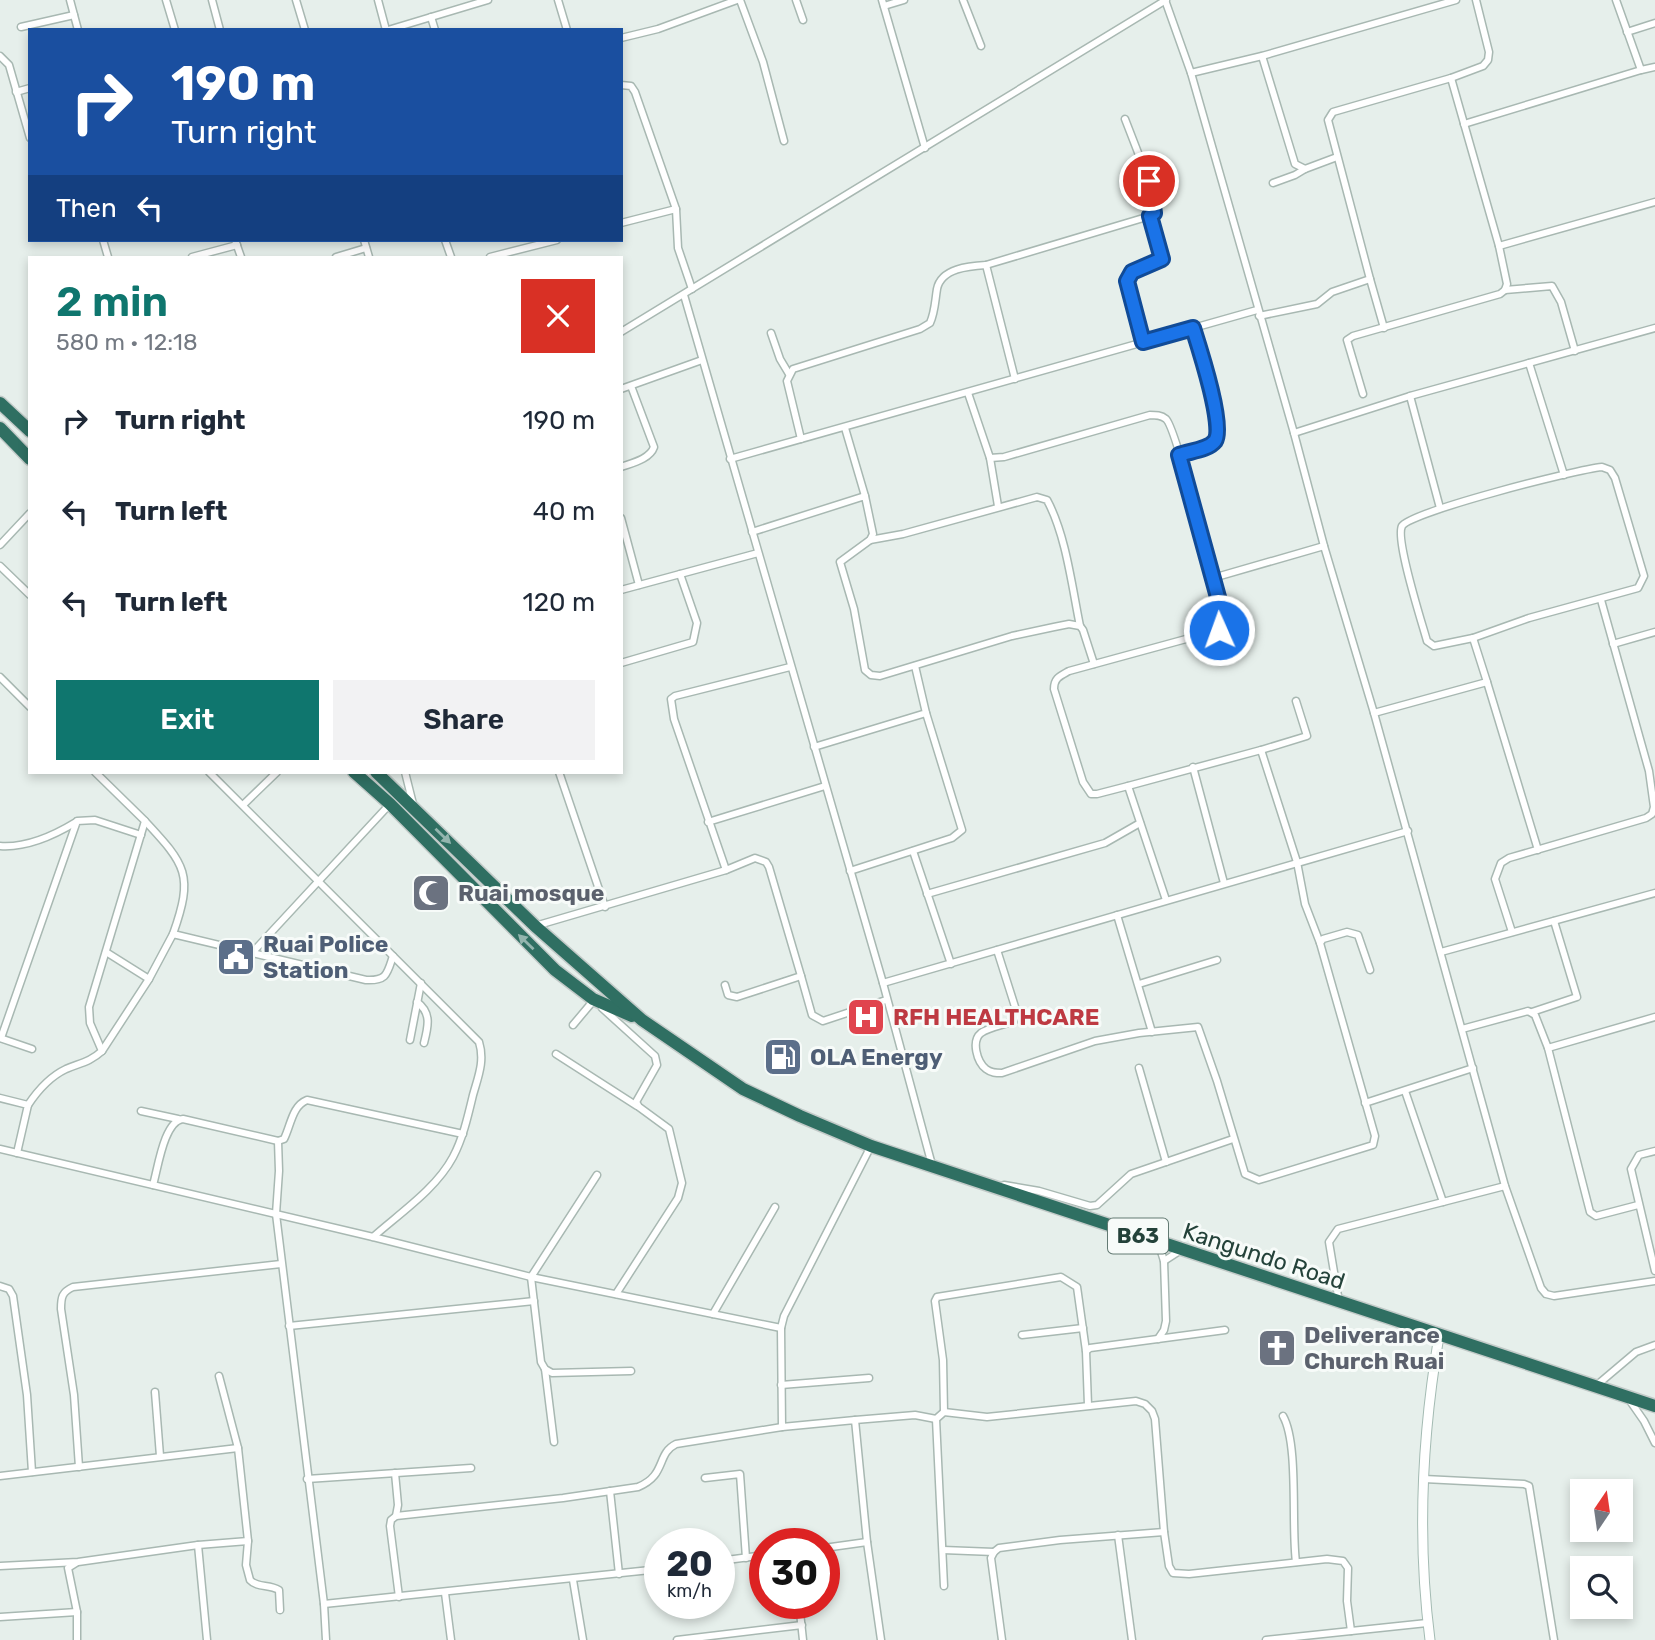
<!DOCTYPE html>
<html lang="en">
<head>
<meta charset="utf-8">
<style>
	:root { --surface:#fff; --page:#f2f2f3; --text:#1f2937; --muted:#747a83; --accent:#0f766e }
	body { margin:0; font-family:Rubik,sans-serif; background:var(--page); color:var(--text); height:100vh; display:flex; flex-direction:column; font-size:26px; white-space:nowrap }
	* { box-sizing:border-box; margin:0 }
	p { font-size:23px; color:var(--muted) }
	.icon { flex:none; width:38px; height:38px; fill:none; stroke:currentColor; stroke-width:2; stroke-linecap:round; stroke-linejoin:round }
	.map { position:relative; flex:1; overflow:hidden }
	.panel { position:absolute; left:28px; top:256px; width:595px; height:518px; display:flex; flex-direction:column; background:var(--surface); border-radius:0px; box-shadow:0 4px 10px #0003 }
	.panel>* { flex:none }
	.top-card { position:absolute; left:28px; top:28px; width:595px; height:214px; border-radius:0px; box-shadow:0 4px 10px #0003; background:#1a4fa0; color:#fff; overflow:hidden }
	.needle { width:46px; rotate:13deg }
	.tools { position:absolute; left:1570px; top:1479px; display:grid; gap:14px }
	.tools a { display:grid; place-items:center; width:63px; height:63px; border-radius:0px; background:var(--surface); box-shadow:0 4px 10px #0003; font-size:35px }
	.speed { position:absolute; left:644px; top:1528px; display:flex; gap:14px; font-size:35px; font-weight:700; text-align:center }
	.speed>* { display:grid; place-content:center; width:91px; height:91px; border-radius:50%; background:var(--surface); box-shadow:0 4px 10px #0003; line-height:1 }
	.speed small { font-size:18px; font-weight:400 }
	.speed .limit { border:10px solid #d22; background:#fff; color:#111 }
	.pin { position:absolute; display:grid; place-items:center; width:60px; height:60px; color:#fff; margin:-30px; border:4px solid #fff; border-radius:50%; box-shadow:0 2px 7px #0007 }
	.me { position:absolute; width:77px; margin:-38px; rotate:358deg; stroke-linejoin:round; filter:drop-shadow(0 0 5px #0008) }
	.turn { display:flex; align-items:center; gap:24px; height:147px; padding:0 28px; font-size:32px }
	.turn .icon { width:91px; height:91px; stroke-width:2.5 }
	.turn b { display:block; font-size:49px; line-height:60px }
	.then { display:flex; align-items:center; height:66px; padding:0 28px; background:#0003; gap:14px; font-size:26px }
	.round { display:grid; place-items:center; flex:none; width:74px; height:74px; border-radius:0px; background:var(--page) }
	.overview { display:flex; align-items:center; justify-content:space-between; height:119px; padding:0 28px }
	h1 { font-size:42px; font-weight:600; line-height:52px; color:var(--accent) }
	.primary-button { display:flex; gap:14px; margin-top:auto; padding:14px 28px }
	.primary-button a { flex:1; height:80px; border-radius:0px; background:var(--accent); color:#fff; font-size:28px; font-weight:600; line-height:80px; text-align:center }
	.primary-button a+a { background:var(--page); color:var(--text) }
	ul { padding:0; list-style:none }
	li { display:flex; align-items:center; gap:21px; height:91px; padding:0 28px }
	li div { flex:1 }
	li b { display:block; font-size:26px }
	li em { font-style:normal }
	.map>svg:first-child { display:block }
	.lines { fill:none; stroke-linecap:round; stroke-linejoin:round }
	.street-casing { stroke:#a8b8b2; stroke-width:9 }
	.secondary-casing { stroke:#a4bbb3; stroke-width:11 }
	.highway-casing { stroke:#c2cac8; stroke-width:15 }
	.street { stroke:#fff; stroke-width:6 }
	.secondary { stroke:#fff; stroke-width:9 }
	.highway { stroke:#2f6f62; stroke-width:12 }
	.oneway { fill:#93b5ae }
	.route-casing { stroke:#114b97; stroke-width:18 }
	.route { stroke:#1a73e8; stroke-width:12 }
	.labels { text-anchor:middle; stroke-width:6; stroke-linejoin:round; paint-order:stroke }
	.shield { fill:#f7fbf9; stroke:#637a73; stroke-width:2 }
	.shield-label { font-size:21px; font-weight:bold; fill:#24423a }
	.worship-label { font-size:23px; font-weight:bold; fill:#5b616d; stroke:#f7fbf9; text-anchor:start }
	.service-label { font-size:23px; font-weight:bold; fill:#4e5e75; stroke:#f7fbf9; text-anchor:start }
	.health-label { font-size:23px; font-weight:bold; fill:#be3a42; stroke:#f7fbf9; text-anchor:start }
	.street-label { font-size:23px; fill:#24423a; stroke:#f7fbf9 }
</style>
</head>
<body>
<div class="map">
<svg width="1655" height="1640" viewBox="0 0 1655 1640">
	<rect width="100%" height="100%" fill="#e6efeb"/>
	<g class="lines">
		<defs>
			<g id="street">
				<polyline points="70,0 78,30"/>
				<polyline points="166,0 175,30"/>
				<polyline points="212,0 220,30"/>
				<polyline points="296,0 305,30"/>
				<polyline points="378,0 386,30"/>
				<polyline points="558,0 567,30"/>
				<polyline points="740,0 763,62 784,141"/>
				<polyline points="796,0 803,20"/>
				<polyline points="882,0 925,148"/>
				<polyline points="963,0 981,46"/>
				<polyline points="1165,0 1191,73 1294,433 1324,546 1374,713 1505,1186 1541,1288 1546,1294 1554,1296 1655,1281"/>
				<polyline points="884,6 904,0"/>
				<polyline points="431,17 435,30"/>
				<polyline points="21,27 74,15"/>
				<polyline points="388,30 488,0"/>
				<polyline points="1627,32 1655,23"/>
				<polyline points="621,38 658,29 737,0"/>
				<polyline points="0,56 9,65 30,138"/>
				<polyline points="1262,56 1295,164 1305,169 1337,157"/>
				<polyline points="1641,70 1655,67"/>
				<polyline points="1191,73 1262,56 1456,0"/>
				<polyline points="621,85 631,86 635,92 676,209 678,248 692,289"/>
				<polyline points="16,92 30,88"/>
				<polyline points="1125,119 1149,181 1154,213 1150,216 1162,255 1159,261 1132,272 1127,281 1143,342"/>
				<polyline points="1464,124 1641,70 1616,0"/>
				<polyline points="1273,183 1295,175 1305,169"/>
				<polyline points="621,223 676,209"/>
				<polyline points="103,240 108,257"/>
				<polyline points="235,240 241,257"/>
				<polyline points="364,240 369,257"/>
				<polyline points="445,240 451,257"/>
				<polyline points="1499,246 1655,202"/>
				<polyline points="192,257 237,245"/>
				<polyline points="336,257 366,248"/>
				<polyline points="490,257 557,240"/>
				<polyline points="986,265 1015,379"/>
				<polyline points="1370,279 1384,328"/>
				<polyline points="1505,290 1552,286 1561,302 1575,351"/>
				<polyline points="684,295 883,983 932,1165"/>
				<polyline points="1259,316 1317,304 1332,292 1370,279 1328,120 1333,112 1451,78 1483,66 1488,60 1489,52 1476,0"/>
				<polyline points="621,332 1166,0"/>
				<polyline points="771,333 780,359 789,374"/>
				<polyline points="1529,363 1564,475"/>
				<polyline points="621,389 702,360"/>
				<path d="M968 393 990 458 1004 457 1150 415C1156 415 1161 415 1166 419 1176 428 1207 555 1213 578L1324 546"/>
				<polyline points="1363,394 1347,340 1353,336 1500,294 1505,290 1507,284 1499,246 1451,78"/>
				<polyline points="1410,396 1440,508"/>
				<polyline points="845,428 865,496"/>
				<polyline points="1294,433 1410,396 1655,328"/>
				<path d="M801 439 787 381 793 369 920 329 930 323C935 312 935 301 937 289 941 268 970 266 986 265L1150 216"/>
				<path d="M1179 455C1190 451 1208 450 1215 440 1225 427 1199 348 1193 328"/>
				<polyline points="990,458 998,506"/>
				<polyline points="730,459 1257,310"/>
				<path d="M621 467C632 463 650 459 654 447L631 386"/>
				<path d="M1602 467 1610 470 1615 478 1644 576 1638 588 1529 618 1473 638 1434 646 1427 641C1422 623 1395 539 1402 526 1410 512 1578 469 1602 467Z"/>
				<polyline points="621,518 639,585"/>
				<polyline points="752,532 865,496 873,534 870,540 840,562 854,609 865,670 871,675 880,676 1012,636 1054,627 1069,624 1080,626 1083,630 1094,664"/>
				<path d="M870 540 903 534 1037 497 1047 500C1066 535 1072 587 1080 626"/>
				<polyline points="0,545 30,513"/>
				<polyline points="0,566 30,595"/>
				<path d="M1213 578 1224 619 1223 627 1219 630 1069 671C1060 676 1054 678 1054 689L1083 782 1091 794H1097L1128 786 1261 750 1297 862 1305 904 1320 943"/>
				<polyline points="621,590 758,553"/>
				<polyline points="1613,644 1655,632"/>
				<polyline points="621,663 693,642 697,623 680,574"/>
				<polyline points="0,677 30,707"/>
				<polyline points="1487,682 1538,850"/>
				<polyline points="1374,713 1487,682 1473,638"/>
				<polyline points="814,747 926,713 915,666"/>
				<polyline points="1261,750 1307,736 1296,701"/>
				<polyline points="1193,767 1224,883"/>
				<path d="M209 772 479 1042C485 1061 478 1077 473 1095 468 1116 463 1138 453 1157 436 1189 400 1213 373 1237"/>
				<polyline points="405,772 413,804"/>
				<polyline points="559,772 605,907"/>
				<polyline points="1128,786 1166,900"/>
				<polyline points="243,805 277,772"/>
				<path d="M145 821C186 865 194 875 173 934"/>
				<polyline points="708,822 825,786"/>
				<path d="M0 846C27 848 53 836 76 822"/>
				<polyline points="913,851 951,964"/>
				<polyline points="726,870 674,719 671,699 675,696 790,667"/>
				<polyline points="850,871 952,838 962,830 926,713"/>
				<polyline points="927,894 1105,843 1140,823"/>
				<polyline points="1117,915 1152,1032"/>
				<polyline points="535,926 726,870 755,858 766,862 769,867 801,976 737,997 728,995 725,985"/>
				<polyline points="1512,932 1495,879 1501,863 1509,858 1646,818 1652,814 1654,807 1649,771 1601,600"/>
				<path d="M997 950 1017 1013 1014 1021C1004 1025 989 1027 981 1033 971 1041 977 1062 986 1069 991 1073 996 1073 1002 1073L1095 1041 1139 1033 1198 1027 1217 1081 1245 1174 1259 1180 1373 1145 1375 1136 1320 943 1323 939 1347 932 1358 935 1370 970"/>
				<polyline points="106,952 149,979"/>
				<polyline points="1441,952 1655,893"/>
				<polyline points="251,954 390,804"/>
				<polyline points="801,976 812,1015 823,1021 886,1000"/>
				<polyline points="883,983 1408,831"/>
				<polyline points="1139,984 1217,960"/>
				<path d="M417 1002C432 1013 428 1027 424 1043"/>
				<polyline points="602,1008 655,1056 657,1065 636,1102 639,1107 669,1129 682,1183 678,1198 616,1294"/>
				<polyline points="1532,1012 1577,997 1554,921"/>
				<polyline points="573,1025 594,1000"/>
				<polyline points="1462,1029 1528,1011 1535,1015 1548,1048 1590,1212 1596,1216 1638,1205"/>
				<polyline points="0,1038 32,1049"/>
				<polyline points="1,1038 77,821 95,820 141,835"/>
				<polyline points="410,1040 421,983"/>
				<polyline points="1548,1048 1655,1017"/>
				<path d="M102 1051 149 979 173 934 366 980C387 981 387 974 393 956"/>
				<polyline points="556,1054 637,1106"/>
				<polyline points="1139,1068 1166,1162"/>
				<polyline points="1405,1091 1443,1202"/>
				<polyline points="0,1098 28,1105 17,1153"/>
				<polyline points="1365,1103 1473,1068"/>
				<path d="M28 1105C38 1090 49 1077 66 1069 80 1063 90 1062 102 1051L90 1023 89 1007 145 821 95 772"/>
				<polyline points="141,1111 178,1119"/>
				<polyline points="278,1141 279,1171 276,1214 324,1604 326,1640"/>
				<polyline points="871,1146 784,1316 781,1328 782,1427 855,1420 867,1542 881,1640"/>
				<polyline points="0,1149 373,1237 531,1277 781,1328"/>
				<polyline points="1655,1151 1639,1155 1631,1169 1655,1271"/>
				<polyline points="597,1175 531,1277 541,1362 545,1369 552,1373 631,1371"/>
				<path d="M153 1185C158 1168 164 1121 183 1119L278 1141 284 1139C291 1125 292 1106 307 1100L463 1134"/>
				<polyline points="1004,1185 1039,1191 1090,1206 1097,1205 1131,1174 1233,1139"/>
				<polyline points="1164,1261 1181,1250"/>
				<polyline points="0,1286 9,1289 13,1296 27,1395 32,1472"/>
				<polyline points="1339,1302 1329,1242 1338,1229 1505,1186"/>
				<polyline points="713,1314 775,1207"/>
				<polyline points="289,1326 534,1301"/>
				<polyline points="1022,1335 1083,1328"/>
				<polyline points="1158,1339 1164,1330 1166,1321 1164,1261 1158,1242"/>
				<polyline points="1086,1351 1090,1348 1225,1330"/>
				<polyline points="545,1369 554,1442"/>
				<polyline points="781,1385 869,1378"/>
				<polyline points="1597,1385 1636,1352 1655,1345"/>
				<polyline points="155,1392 160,1456"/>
				<polyline points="1628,1398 1644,1421 1655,1443"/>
				<polyline points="944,1412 943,1360 935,1301 937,1297 1061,1277 1077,1287 1086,1351 1088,1405"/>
				<path d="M1283 1416C1299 1444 1291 1525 1296 1562"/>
				<polyline points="936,1419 944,1586"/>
				<polyline points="855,1420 915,1415 936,1419 944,1412 987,1417 1136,1401 1145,1404 1152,1411 1155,1419 1164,1532 1169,1566 1173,1573 1189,1574 1327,1559 1343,1561 1348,1568 1347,1601 1351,1631"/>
				<path d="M79 1467 74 1395 61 1309C61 1297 62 1292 73 1287L281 1264"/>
				<polyline points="395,1473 398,1505 396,1516"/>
				<polyline points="0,1476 238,1448"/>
				<polyline points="705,1478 740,1474 746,1558"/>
				<polyline points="307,1479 471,1468"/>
				<polyline points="1424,1479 1524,1484 1529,1486 1554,1640"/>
				<polyline points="610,1491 619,1574"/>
				<polyline points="1118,1535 1132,1640"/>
				<path d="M248 1541 246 1565 250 1580C257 1588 269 1584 279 1590L280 1610"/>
				<polyline points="198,1545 207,1640"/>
				<polyline points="824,1548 867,1542"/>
				<polyline points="943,1550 994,1552"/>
				<polyline points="719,1561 765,1555"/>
				<polyline points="76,1563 68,1568 77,1612 77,1640"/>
				<polyline points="0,1566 78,1562 198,1545 248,1541 238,1448 219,1376"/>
				<polyline points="573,1580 583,1640"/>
				<polyline points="445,1593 451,1640"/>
				<path d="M399 1597 390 1526 391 1520 396 1516 563 1498 638 1487C667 1475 656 1454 676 1444L782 1427"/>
				<polyline points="799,1603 803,1640"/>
				<polyline points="324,1604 660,1569"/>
				<polyline points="0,1617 77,1612"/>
				<polyline points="677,1640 802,1625"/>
				<polyline points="1002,1640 991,1558 994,1552 999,1548 1060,1540 1164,1532"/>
				<polyline points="1266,1640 1427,1623"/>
			</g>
			<path id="secondary" d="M1430 1640C1417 1539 1422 1436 1439 1336"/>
			<g id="highway">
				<polyline points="0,403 30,431"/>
				<polyline points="0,428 30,459"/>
				<polyline points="354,772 390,804 555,970 593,999 632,1016"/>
				<polyline points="376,772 535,926 642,1020 743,1089 800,1116 871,1146 1655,1406"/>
			</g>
		</defs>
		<use href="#street" class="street-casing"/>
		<use href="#secondary" class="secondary-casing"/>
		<use href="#highway" class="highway-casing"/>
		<use href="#street" class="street"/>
		<use href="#secondary" class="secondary"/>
		<use href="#highway" class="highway"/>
	</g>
	<defs><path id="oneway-solid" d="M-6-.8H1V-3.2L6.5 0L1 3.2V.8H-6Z" transform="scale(1.75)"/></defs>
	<g class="oneway">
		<use href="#oneway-solid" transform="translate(443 836) rotate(44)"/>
		<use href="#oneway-solid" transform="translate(526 942) rotate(-136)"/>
	</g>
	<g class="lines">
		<defs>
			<path id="route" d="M1149 181 1154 213 1150 216 1162 259 1132 272 1127 281 1143 342 1193 328C1199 347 1225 427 1215 441 1208 450 1190 451 1179 455L1224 619 1223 627 1219 630"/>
		</defs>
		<use href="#route" class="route-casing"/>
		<use href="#route" class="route"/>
	</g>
	<defs>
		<symbol id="mosque-square" viewBox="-11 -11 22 22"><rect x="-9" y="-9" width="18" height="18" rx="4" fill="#6b7280" stroke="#f7fbf9"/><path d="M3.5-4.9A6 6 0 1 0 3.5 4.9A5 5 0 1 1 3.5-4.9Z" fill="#fff"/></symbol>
		<symbol id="civic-square" viewBox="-11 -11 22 22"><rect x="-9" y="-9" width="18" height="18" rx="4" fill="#5c6f8a" stroke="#f7fbf9"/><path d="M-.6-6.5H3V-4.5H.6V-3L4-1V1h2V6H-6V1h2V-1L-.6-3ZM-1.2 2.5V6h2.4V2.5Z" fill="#fff"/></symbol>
		<symbol id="hospital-square" viewBox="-11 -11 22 22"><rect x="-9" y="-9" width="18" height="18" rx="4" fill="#e0444e" stroke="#f7fbf9"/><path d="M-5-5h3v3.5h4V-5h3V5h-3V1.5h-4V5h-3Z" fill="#fff"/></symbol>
		<symbol id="fuel-square" viewBox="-11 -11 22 22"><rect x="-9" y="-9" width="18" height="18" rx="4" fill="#5c6f8a" stroke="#f7fbf9"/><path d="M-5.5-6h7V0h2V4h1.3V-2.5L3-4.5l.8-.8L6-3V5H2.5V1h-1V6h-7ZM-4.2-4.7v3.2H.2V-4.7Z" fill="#fff"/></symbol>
		<symbol id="church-square" viewBox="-11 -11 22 22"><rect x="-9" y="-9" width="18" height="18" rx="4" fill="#6b7280" stroke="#f7fbf9"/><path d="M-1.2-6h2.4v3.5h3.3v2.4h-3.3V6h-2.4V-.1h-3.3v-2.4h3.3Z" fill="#fff"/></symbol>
	</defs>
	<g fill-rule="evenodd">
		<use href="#mosque-square" x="409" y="871" width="44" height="44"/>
		<use href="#civic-square" x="214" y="935" width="44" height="44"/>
		<use href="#hospital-square" x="844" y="995" width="44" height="44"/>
		<use href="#fuel-square" x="761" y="1035" width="44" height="44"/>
		<use href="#church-square" x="1255" y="1326" width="44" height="44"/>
	</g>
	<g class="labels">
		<rect class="shield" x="1108" y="1218.5" width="60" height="35" rx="5"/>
		<g class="shield-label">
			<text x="1138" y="1243">B63</text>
		</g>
		<g class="worship-label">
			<text x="458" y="901">Ruai mosque</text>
			<text x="1304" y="1343">Deliverance<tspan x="1304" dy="26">Church Ruai</tspan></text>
		</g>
		<g class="service-label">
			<text x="263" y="952">Ruai Police<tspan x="263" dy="26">Station</tspan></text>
			<text x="810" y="1065">OLA Energy</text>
		</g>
		<g class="health-label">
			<text x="893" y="1025">RFH HEALTHCARE</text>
		</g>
		<g class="street-label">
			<text transform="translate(1264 1256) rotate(18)" y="8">Kangundo Road</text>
		</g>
	</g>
</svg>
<div class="tools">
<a><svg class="needle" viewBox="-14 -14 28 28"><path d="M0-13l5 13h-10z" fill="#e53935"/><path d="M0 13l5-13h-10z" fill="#747a83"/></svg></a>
<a><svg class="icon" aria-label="search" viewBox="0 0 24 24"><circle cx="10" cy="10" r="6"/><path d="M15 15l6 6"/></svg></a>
</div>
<div class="speed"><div>20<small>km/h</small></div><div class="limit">30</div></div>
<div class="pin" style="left:1149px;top:181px;background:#d93025"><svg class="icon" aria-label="arrive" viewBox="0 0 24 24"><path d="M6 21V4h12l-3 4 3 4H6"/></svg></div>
<svg class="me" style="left:1219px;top:630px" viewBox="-20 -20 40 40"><circle r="17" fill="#1a73e8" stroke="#fff" stroke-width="3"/><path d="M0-11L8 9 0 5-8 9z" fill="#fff"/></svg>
<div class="top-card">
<div class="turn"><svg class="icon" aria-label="right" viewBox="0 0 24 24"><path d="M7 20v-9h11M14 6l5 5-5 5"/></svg><div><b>190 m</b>Turn right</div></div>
<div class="then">Then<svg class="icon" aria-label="left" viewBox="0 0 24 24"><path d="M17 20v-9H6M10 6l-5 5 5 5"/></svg></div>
</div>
<section class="panel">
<div class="overview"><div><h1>2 min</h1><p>580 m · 12:18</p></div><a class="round" style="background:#d93025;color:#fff"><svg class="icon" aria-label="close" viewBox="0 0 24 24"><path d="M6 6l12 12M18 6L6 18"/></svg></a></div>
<ul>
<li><svg class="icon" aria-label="right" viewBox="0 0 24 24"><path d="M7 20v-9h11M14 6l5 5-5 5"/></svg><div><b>Turn right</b></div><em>190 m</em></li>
<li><svg class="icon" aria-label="left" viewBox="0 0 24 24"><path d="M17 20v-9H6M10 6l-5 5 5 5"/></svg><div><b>Turn left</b></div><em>40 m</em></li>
<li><svg class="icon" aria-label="left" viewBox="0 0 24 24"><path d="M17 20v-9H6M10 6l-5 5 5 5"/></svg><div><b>Turn left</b></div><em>120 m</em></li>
</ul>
<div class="primary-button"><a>Exit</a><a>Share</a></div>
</section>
</div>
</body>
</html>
